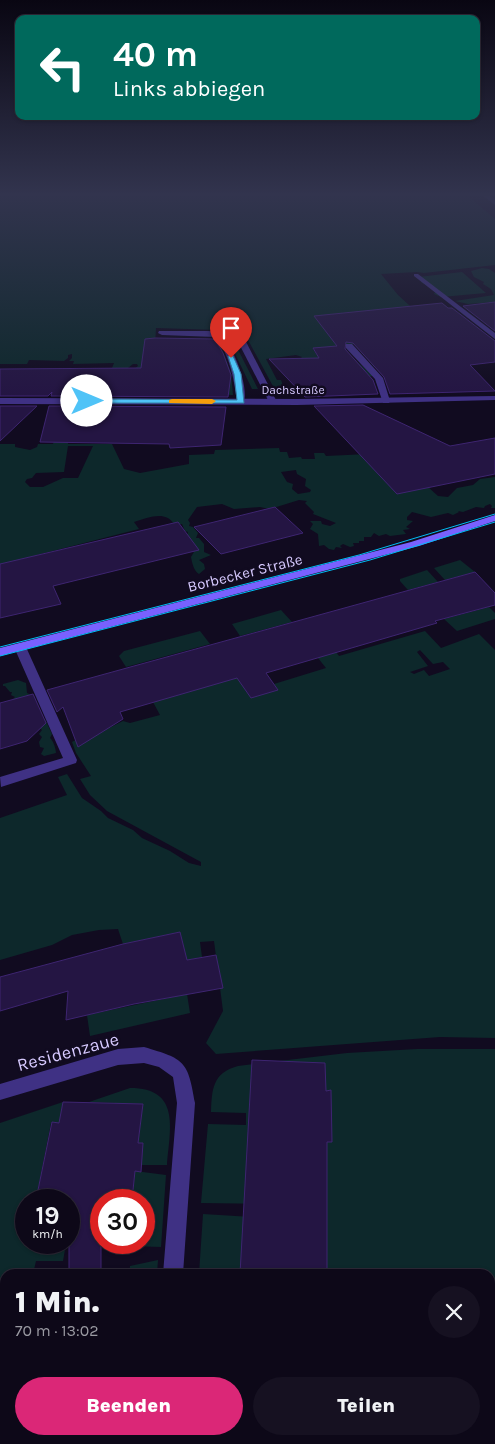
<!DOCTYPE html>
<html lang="de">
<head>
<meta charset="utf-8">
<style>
	:root { --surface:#0d0818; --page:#161121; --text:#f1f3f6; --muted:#9a9aa2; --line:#2d2937; --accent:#db2777 }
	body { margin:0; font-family:Karla,sans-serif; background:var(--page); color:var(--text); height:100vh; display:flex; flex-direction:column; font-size:19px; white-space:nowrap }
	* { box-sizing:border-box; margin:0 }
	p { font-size:16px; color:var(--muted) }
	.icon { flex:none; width:28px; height:28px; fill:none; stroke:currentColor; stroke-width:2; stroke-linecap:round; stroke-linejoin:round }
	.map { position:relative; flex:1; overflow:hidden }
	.side { position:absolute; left:0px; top:1269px; width:495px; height:176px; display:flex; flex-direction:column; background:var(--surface); border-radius:15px 15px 0 0; box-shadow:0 1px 4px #0004,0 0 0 1px var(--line) }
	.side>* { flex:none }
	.banner { position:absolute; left:15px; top:15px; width:465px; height:105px; border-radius:10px; box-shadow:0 1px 4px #0004,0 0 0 1px var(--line); background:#00695c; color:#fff; overflow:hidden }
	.speed { position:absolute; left:15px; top:1189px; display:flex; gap:10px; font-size:25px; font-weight:700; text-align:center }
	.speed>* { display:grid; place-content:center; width:65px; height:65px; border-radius:50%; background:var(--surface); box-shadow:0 1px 4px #0004,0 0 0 1px var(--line); line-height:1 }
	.speed small { font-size:12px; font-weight:400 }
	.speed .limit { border:8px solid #d22; background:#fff; color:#111 }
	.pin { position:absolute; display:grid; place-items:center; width:42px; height:42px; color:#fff; margin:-51px -21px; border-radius:50% 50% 50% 0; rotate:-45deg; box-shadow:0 0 5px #0007 }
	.pin .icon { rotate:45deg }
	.me { position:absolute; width:55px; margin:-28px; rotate:90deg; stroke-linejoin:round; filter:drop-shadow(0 0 4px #0008) }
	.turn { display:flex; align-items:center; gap:18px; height:105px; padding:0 15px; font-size:22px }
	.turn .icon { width:65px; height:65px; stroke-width:2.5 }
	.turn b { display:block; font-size:35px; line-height:42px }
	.round { display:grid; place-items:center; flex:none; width:52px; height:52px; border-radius:26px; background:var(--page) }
	.overview { display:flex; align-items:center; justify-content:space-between; height:85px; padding:0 15px }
	h1 { font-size:30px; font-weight:800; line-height:38px }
	.button { display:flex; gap:10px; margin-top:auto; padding:10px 15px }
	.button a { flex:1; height:58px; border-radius:30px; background:var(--accent); color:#fff; font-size:20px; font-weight:800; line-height:58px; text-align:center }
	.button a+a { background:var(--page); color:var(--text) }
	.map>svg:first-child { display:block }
	.green { fill:#0d282b; fill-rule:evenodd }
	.building { fill:#241543; stroke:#3e2571 }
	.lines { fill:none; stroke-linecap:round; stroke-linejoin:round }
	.lane { fill:#3f3184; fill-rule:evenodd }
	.street { fill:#3f3184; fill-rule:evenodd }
	.secondary { fill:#7961ff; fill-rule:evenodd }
	.tram { stroke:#00bdf5; stroke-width:1 }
	.route { fill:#4fc3f7; stroke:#337fa1 }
	.slow { fill:#f59e0b }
	.labels { text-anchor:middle; stroke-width:5; stroke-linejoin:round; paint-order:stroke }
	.far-street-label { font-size:12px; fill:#d7caff; stroke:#110b20 }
	.street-label { font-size:15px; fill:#d7caff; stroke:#110b20 }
	.near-street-label { font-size:18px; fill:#d7caff; stroke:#110b20 }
</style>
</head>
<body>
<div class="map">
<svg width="495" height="1444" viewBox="0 0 495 1444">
	<rect width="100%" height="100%" fill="#110b20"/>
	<g class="green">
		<polygon points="0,195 467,195 495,219 495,265 424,273 417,272 381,274 398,295 432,326 386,366 374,367 356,344 313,349 324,365 356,361 374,376 359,377 300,359 302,357 296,355 266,359 277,380 281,380 287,396 280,395 275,390 241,327 227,328 258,389 252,389 227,337 219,330 156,328 155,345 221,346 231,373 233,395 202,394 229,389 231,373 134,369 138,366 137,364 133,364 128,368 112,368 114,363 73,364 74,361 69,361 72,358 72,354 68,355 68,358 64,361 29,360 27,364 0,364"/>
		<polygon points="482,268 489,269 495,273 495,302 468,304 455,301 494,295 491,289 483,284 484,282 474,277 471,271"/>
		<polygon points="462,272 486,293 441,297 434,294 435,292 428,285 422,283 418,277"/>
		<path d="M57 429H69L68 444H112L124 469 140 473 189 464V455L214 454 215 450 279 448 280 452H287L289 458 301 457 302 459H315L314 453H324L326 456 368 454 428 487 438 496 448 497 457 488 473 485 480 479 495 477V508H491L492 506 490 504 485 506 484 508 476 507 463 512 458 511 459 512 453 515 448 513 431 517 412 512 407 517V520L413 521 406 527 410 529 403 530 406 534 390 536 386 534 379 536 374 533 371 537H364V541H359V543H353L354 546 350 547 343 544 340 546 342 548 336 547 334 550 329 549 324 545 319 546 318 534 310 529 313 524 310 521H321L322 524 330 526 336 523 313 514 314 512 305 503 307 501 299 500 270 509 260 507 234 509 222 504 197 507 188 520 190 523 189 526 193 527 198 533 196 538H199L204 544V552L211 555 199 560 204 564 205 569 199 574C194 571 192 563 191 557L194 552H191L187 536 188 532 185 531 182 524H174C165 510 148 518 134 522L139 529 37 555 0 587V444H15V447L30 450 37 447 38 444H53ZM68 446H93L78 478H63L43 487H30L25 482 27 479 32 478 36 473 64 472ZM296 470 297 474 306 479 305 486 311 490 310 492 298 494 292 489 293 484 287 482 281 472Z"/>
		<polygon points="460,560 475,572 445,580 434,568"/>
		<polygon points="427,570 438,582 408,590 400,581 400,579"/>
		<polygon points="489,607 495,613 495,619 457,631 444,619"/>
		<polygon points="281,610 292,622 240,636 232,624"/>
		<polygon points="200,631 210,644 126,667 119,656 124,651"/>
		<path d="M425 631 441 648 479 634 495 650V1038L440 1037 216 1054 206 1043 223 1011 214 941 200 942 202 957 187 960 180 932 123 944 118 929 99 930 72 935 52 945 0 960V818L67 795 58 777 67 774 82 798 101 811 108 818 133 830 142 838 170 851 189 863 201 866V862L107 811 90 795 80 779 91 776 76 753 72 742 81 737 109 728 123 721 130 723 160 715 153 702 236 677 278 690 274 684 326 668 314 653 333 648 339 656ZM420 650 433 664 443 662 450 669 429 676 424 670 414 674 410 672 428 666 417 652Z"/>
		<polygon points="18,680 26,683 27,693 31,695 36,705 39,707 39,709 20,704 13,699 15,697 11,695 12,692 10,692 5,686 3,686 3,684"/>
		<path d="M42 718 45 719 52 734 50 738C53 740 56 749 56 753L44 756 41 754 44 748 40 747 39 742 42 737 39 734 42 730 39 727Z"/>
		<polygon points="187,994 190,1013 90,1036 87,1015"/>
		<path d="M417 1049H495V1444H330V1440H490V1274H199L203 1214 320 1221 271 1204 201 1203 208 1124 246 1125V1113L211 1112C212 1090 212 1073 238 1066L347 1053Z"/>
		<path d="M130 1088C181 1088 170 1129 167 1165H141L143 1144 138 1143 143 1104 89 1102Z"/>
		<polygon points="63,1102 59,1123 51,1123 38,1189 46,1190 44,1200 26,1200 26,1242 69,1242 69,1230 101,1232 101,1242 144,1242 144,1200 132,1200 135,1171 166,1175 161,1247 66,1244 63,1261 36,1261 33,1274 5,1274 5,1431 2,1444 0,1444 0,1123"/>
		<polygon points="158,1260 157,1274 129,1274 130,1266"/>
	</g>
	<g class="building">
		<polygon points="495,302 495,331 463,306"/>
		<polygon points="442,303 448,308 452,308 495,341 495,362 470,365 495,391 390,394 384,377 353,343 346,342 345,349 373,380 378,394 305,397 269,359 319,358 313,348 337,346 314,316"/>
		<polygon points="155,338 215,339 223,353 231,375 228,397 51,396 52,392 48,396 0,396 0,369 141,368 145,339"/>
		<polygon points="363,405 450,446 495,438 495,474 397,494 314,406"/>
		<polygon points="0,406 37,406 0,441"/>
		<polygon points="49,406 226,407 221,445 170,448 169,444 40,442"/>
		<polygon points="275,507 303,533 221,554 194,527"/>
		<polygon points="178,522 199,550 53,586 61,604 0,618 0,564"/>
		<polygon points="475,572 495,593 495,605 435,621 437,623 266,673 278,690 251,698 237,678 120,712 123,719 78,747 63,707 57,712 47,690"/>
		<polygon points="33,694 46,723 27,741 0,749 0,703"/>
		<polygon points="180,932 187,960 216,955 223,988 134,1004 66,1020 68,991 0,1011 0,977 123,944"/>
		<polygon points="252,1060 325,1063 326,1091 331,1090 332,1142 327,1142 327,1274 240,1274"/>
		<polygon points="63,1102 143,1104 138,1143 143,1143 141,1172 135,1171 132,1200 101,1200 101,1274 69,1274 69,1200 44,1200 46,1190 38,1190 52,1122 59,1123"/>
	</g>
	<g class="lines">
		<g class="lane">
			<polygon points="414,274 418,274 495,333 495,339 414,276"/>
			<polygon points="233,328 240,330 277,402 276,404 269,402 232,330"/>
			<path d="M159 331H209L222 333C233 349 249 384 244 404L237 402C234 379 230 356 216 337L162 335 158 333Z"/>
			<polygon points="346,344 352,344 383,378 390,401 389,403 383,403 375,379 346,348"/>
			<polygon points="20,643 26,647 77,760 76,763 1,787 0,777 63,758 14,647"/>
		</g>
		<g class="street">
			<polygon points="482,195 488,195 495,200 495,205"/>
			<polygon points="495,396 495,400 297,405 0,404 0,398 297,399"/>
			<path d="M144 1047C185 1059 188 1061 195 1103L183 1274H163L177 1103 173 1077 159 1067 144 1063 118 1065 0 1100V1084L118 1049Z"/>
			<polygon points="149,1440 171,1440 170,1444 148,1444"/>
		</g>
		<polygon class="secondary" points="495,515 495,521 419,546 0,656 0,648 411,542"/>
		<g class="tram">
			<polyline points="0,647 359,555 495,514"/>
			<polyline points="0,656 370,560 495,522"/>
		</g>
	</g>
	<linearGradient id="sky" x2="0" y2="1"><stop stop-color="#090612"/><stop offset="0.49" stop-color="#32344e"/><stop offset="1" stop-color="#32344e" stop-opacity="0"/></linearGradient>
	<rect width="495" height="397" fill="url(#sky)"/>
	<polygon class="route" points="228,356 233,356 241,374 244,403 87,403 83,401 87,399 237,400 234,374"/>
	<polygon class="slow" points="172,399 212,399 216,401 212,404 169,403 169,400"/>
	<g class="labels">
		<g class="far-street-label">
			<text x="293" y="394">Dachstraße</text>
		</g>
		<g class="street-label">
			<text transform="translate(245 573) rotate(-14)" y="5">Borbecker Straße</text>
		</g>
		<g class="near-street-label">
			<text transform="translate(68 1052) rotate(-15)" y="6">Residenzaue</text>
		</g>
	</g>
</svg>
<div class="speed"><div>19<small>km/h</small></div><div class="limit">30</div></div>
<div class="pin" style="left:231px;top:358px;background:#d93025"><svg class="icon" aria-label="arrive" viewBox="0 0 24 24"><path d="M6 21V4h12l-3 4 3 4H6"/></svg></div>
<svg class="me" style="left:87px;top:401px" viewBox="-20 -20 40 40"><circle r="19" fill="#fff"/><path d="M0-13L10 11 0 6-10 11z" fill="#4fc3f7"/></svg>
<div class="banner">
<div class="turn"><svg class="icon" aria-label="left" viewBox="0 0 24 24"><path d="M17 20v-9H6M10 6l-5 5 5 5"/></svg><div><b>40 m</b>Links abbiegen</div></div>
</div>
<section class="side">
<div class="overview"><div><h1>1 Min.</h1><p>70 m · 13:02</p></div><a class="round"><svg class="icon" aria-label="close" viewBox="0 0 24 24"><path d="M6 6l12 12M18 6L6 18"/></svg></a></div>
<div class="button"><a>Beenden</a><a>Teilen</a></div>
</section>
</div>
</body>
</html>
